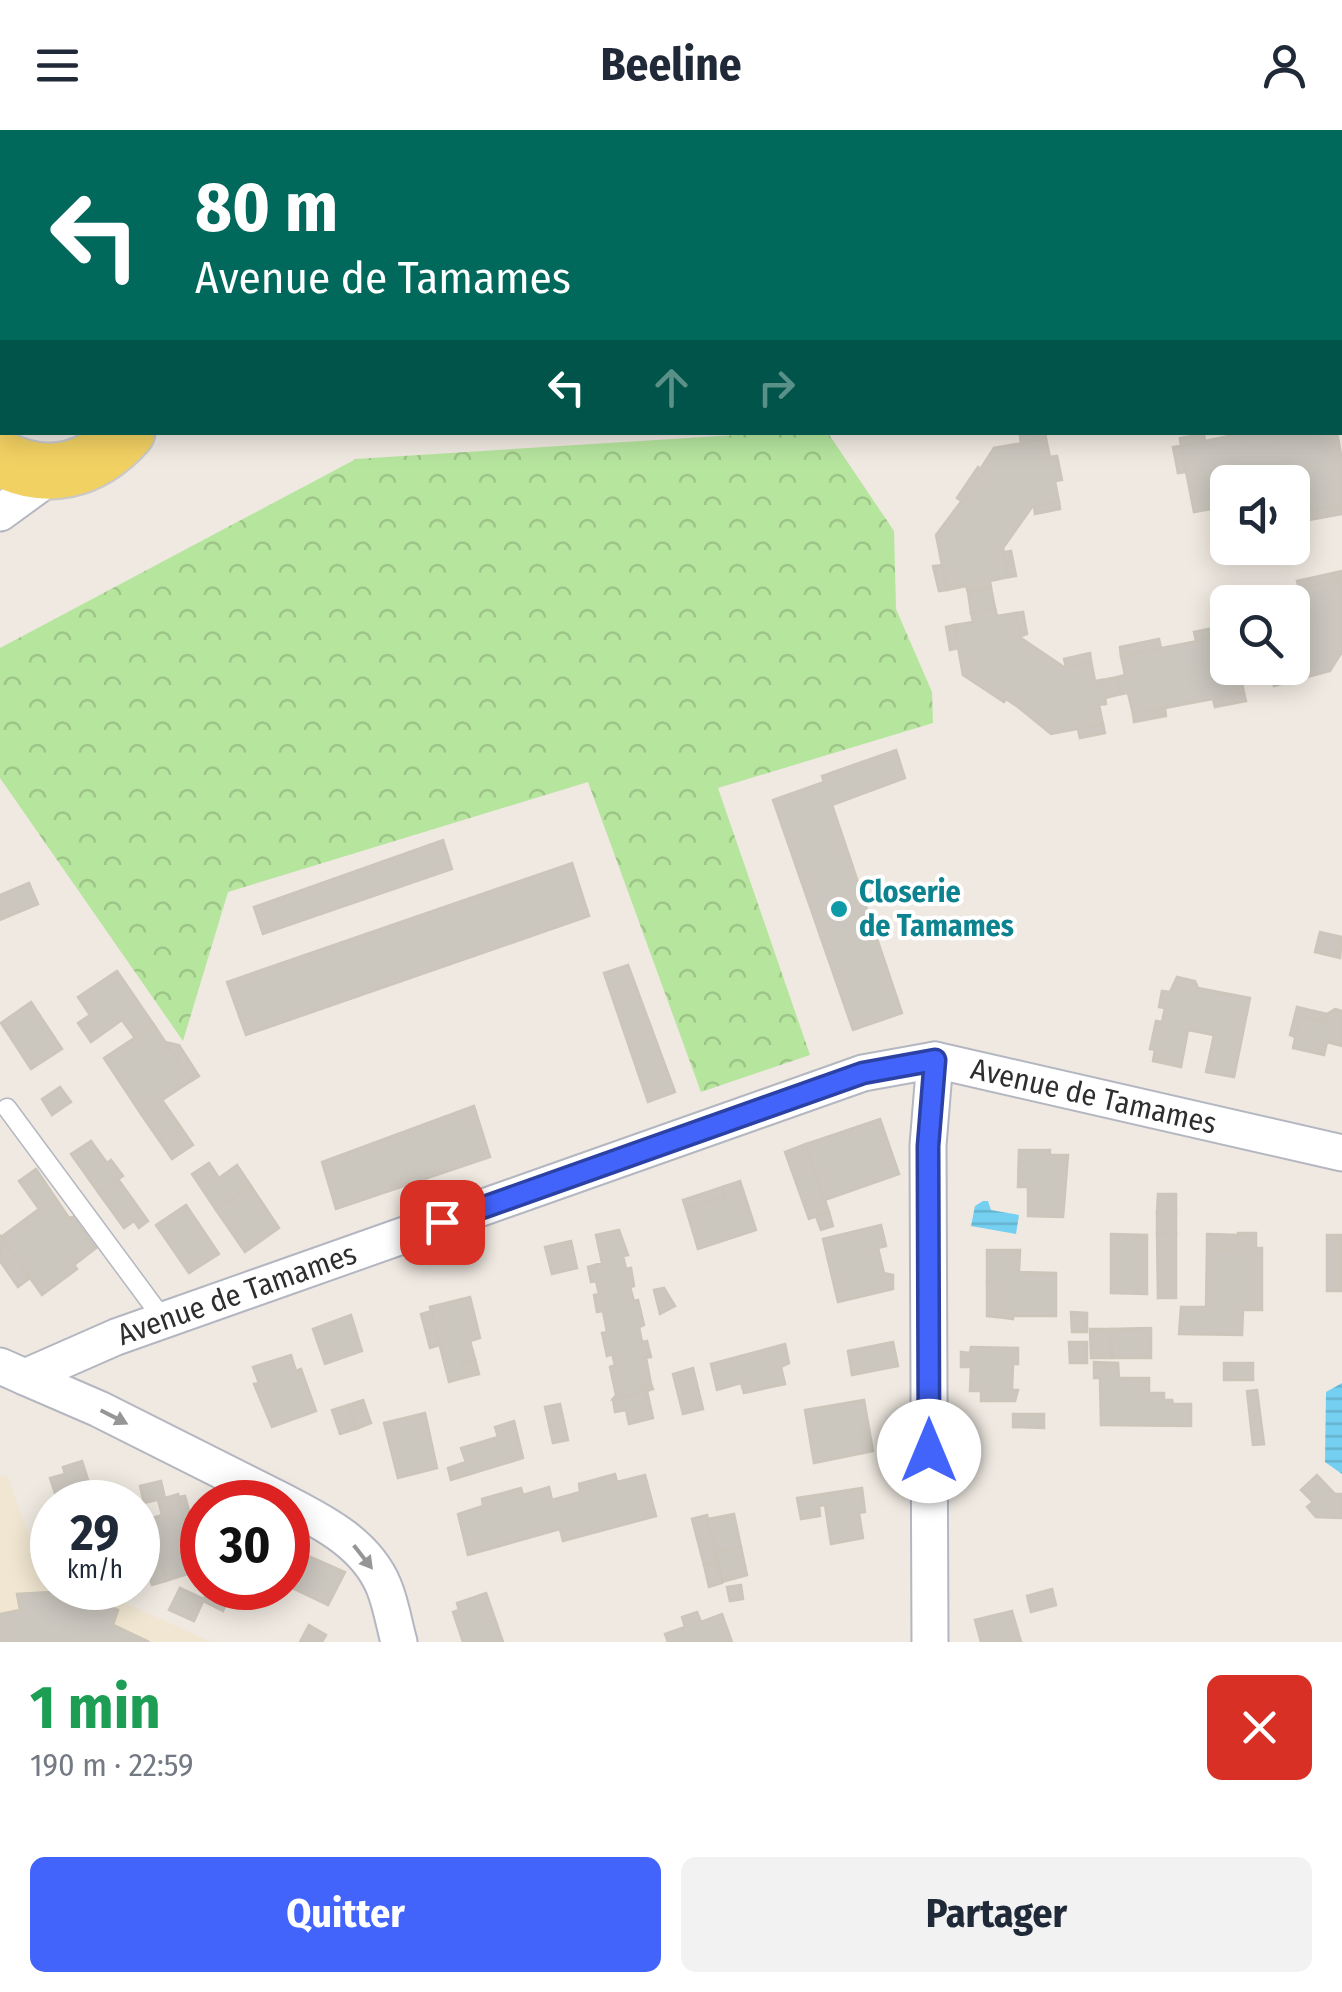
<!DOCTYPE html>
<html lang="fr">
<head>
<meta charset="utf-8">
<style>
	:root { --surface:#fff; --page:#f2f2f3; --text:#1f2937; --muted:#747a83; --accent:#4264fb }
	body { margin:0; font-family:"Fira Sans Condensed",sans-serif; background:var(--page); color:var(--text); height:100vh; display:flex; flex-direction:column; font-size:38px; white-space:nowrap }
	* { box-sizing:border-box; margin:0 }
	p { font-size:32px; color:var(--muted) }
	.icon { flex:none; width:55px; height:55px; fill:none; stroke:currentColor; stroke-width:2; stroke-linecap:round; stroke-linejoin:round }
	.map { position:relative; height:1512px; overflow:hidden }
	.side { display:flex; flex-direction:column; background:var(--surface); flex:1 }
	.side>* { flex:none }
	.banner { position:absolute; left:0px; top:0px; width:1342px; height:305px; box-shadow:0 5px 25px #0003; background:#00695c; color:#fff; overflow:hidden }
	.fabs { position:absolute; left:1210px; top:335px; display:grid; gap:20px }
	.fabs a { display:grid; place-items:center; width:100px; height:100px; border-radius:15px; background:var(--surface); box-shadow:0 5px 25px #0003; font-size:50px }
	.speed { position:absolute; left:30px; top:1350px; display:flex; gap:20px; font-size:50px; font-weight:700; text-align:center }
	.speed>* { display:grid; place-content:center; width:130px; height:130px; border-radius:50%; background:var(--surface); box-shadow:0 5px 25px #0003; line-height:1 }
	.speed small { font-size:25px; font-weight:400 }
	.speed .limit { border:15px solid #d22; background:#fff; color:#111 }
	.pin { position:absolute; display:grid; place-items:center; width:85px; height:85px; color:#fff; margin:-42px; border-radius:20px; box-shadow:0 5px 15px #0006 }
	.me { position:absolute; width:110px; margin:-55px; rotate:0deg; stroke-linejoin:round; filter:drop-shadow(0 0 8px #0008) }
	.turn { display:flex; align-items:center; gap:35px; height:210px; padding:0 30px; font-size:45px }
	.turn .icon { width:130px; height:130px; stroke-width:2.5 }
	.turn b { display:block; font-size:70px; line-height:85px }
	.lanes { display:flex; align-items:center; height:95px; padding:0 30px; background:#0003; justify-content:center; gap:50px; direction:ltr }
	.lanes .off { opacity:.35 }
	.round { display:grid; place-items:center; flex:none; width:105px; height:105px; border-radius:15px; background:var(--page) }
	.overview { display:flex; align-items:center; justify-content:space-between; height:170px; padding:0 30px }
	h1 { font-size:60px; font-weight:700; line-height:75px; color:#1e9e55 }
	.cta { display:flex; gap:20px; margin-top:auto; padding:20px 30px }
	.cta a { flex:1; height:115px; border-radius:15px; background:var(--accent); color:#fff; font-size:40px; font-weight:700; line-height:115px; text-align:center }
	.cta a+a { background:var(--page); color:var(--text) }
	header { display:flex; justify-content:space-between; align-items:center; height:130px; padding:0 30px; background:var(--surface); font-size:45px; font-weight:700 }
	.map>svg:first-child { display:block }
	.education { fill:#f0e6d1 }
	.forest { fill:url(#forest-crowns) }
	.water { fill:url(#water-rules) }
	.building { fill:#cbc7bf; stroke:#cbc5ba; stroke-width:2.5 }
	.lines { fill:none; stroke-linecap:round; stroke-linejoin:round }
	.service-casing { stroke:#b4b7c1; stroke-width:21 }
	.minor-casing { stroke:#b4b7c1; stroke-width:39 }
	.secondary-casing { stroke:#b4b7c1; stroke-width:54 }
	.primary-casing { stroke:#c9c9c9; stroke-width:59 }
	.service { stroke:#fff; stroke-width:18 }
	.minor { stroke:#fff; stroke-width:35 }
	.secondary { stroke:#fff; stroke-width:50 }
	.primary { stroke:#f2d163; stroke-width:55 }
	.oneway { fill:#969696 }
	.route-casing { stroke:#2b41a3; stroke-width:25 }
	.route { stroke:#4264fb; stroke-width:18 }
	.culture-dot { fill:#0f9aa8; stroke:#fff; stroke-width:4 }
	.labels { text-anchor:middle; stroke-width:8; stroke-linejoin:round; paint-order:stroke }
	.culture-label { font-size:30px; font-weight:bold; fill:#0d838f; stroke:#fff; text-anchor:start }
	.street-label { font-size:30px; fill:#2e2e2e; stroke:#fff }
</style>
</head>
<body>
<header><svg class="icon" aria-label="menu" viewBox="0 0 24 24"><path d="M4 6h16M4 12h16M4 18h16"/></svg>Beeline<svg class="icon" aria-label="person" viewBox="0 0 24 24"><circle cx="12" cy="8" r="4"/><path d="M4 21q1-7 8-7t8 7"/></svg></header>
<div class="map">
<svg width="1342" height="1512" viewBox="0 0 1342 1512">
	<defs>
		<pattern id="forest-crowns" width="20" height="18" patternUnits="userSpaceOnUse" patternTransform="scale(2.5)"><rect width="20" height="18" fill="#b6e59e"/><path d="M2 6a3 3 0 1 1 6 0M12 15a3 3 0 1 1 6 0" fill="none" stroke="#9dc588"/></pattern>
		<pattern id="water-rules" width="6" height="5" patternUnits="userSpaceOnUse" patternTransform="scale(2.5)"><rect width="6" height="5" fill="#75cff0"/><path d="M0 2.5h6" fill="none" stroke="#66b2ce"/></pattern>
	</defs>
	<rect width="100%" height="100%" fill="#efe9e1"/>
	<polygon class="education" points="7,1345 39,1433 52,1440 52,1458 92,1458 211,1512 0,1512 0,1347"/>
	<polygon class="forest" points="766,303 828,303 894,401 896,479 932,562 933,593 718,658 810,925 701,962 588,652 228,762 183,911 0,648 0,518 356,329"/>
	<g class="water">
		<polygon points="983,1071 988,1071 991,1080 1019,1085 1016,1104 971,1096 975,1076"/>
		<polygon points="1342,1253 1342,1344 1325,1332 1326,1262"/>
	</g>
	<g class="building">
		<polygon points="158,0 279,0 280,2 156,2"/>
		<polygon points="305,0 486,0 479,2"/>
		<polygon points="1045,302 1046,309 1021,313 1020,306"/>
		<polygon points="1248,302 1337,302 1342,330 1342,375 1292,384 1292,352 1228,352 1228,376 1194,382 1181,316"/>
		<polygon points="1204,304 1205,311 1181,316 1180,308"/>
		<polygon points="1046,309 1050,327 1057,326 1062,350 1055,351 1059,372 1032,377 1003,418 1009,447 990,451 991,458 968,462 966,456 947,460 936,405 984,341 981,338 994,318"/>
		<polygon points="1181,316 1186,342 1178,343 1173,317"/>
		<polygon points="978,337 984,341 963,372 957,368"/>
		<polygon points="1059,372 1060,379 1035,384 1034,376"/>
		<polygon points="1342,375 1342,384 1292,393 1292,384"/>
		<polygon points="1011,421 1016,446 1009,447 1004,422"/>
		<polygon points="942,435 947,460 939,461 933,436"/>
		<polygon points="1342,441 1342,449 1299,458 1297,451"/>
		<polygon points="1342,449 1342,522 1330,541 1274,556 1271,538 1292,538 1292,492 1304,490 1299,458"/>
		<polygon points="991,458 995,478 971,483 968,462"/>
		<polygon points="995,478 997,486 1016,483 1021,508 1064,537 1091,531 1095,551 1102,550 1106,574 1099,575 1103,594 1051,604 1018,577 1006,569 1004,572 963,545 954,495 973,492 971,483"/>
		<polygon points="1023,482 1027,504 1021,506 1016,483"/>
		<polygon points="954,495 958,518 950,520 946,497"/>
		<polygon points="1228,495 1228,505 1196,511 1194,502"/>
		<polygon points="1228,505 1228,538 1247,538 1240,541 1244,563 1133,584 1128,563 1121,564 1118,547 1125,545 1121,526"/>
		<polygon points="1159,509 1161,518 1121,526 1120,517"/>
		<polygon points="1090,523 1091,531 1066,537 1064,529"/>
		<polygon points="1118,547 1121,564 1105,568 1102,550"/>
		<polygon points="1244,563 1246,571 1215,577 1213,569"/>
		<polygon points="1165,578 1166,586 1134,592 1133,584"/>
		<polygon points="1103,594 1105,603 1080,608 1078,599"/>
		<polygon points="896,620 905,648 832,675 902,883 853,900 773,670 824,652 822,646"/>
		<polygon points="443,710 452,739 263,804 254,777"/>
		<polygon points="572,733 589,786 246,905 227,852"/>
		<polygon points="29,753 38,774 0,790 0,765"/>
		<polygon points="1320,802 1342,807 1340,828 1315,822"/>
		<polygon points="628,835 675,962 648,972 604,843"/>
		<polygon points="117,841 154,895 135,908 122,890 91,912 78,893 90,885 78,867"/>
		<polygon points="1177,847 1195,851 1198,858 1250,868 1234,947 1206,942 1214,905 1188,900 1181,937 1153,931 1155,920 1150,919 1156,891 1162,892 1165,878 1159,877 1162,861 1170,862"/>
		<polygon points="31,872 62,919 31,939 1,893"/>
		<polygon points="1297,877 1327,884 1325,892 1300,886 1295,907 1290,905"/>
		<polygon points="1335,879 1342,881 1342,916 1327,912 1324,925 1293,918 1300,886 1325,892 1327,884"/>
		<polygon points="154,895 191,951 141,984 104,928"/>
		<polygon points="165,912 179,915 199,946 191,951"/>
		<polygon points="60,957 71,972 52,985 42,969"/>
		<polygon points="162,970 180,996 159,1010 141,984"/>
		<polygon points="474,976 490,1027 336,1079 322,1032"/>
		<polygon points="880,989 899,1044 825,1070 806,1014"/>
		<polygon points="180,996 193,1015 172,1029 159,1010"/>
		<polygon points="91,1011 107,1033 111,1030 123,1046 98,1062 71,1024"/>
		<polygon points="806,1014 829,1082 809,1089 785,1022"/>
		<polygon points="1019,1020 1050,1020 1050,1025 1068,1025 1063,1087 1028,1086 1028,1057 1018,1057"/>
		<polygon points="209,1033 219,1048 237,1035 251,1056 216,1080 192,1044"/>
		<polygon points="36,1039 69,1088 73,1087 96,1118 74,1135 77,1139 42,1165 1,1107 39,1079 19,1051"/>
		<polygon points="118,1049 148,1091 139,1098 134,1091 124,1098 98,1062"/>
		<polygon points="740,1051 756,1100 698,1119 686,1079 725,1067 722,1057"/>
		<polygon points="251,1056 279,1098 245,1122 216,1080"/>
		<polygon points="722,1057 725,1067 686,1079 683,1070"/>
		<polygon points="1158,1064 1176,1064 1176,1083 1157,1083"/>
		<polygon points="186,1075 219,1124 189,1143 156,1095"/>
		<polygon points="829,1082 833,1096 821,1100 816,1086"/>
		<rect x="1157" y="1083" width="19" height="20"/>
		<polygon points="881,1095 886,1116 878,1118 884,1143 893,1145 893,1159 838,1172 823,1109"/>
		<polygon points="619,1100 628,1125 623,1126 626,1139 631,1138 634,1156 630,1157 634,1171 638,1170 644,1195 639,1197 642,1212 647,1211 651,1227 646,1228 651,1254 634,1264 613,1269 616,1265 610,1237 615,1235 612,1224 607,1226 602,1203 607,1202 603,1181 597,1182 594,1165 599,1164 596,1151 591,1152 588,1137 602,1133 596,1105"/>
		<polygon points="1157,1103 1176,1103 1176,1168 1158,1168"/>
		<polygon points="1238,1103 1256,1103 1256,1118 1262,1118 1262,1180 1243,1180 1242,1205 1179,1204 1181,1177 1206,1177 1207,1118 1238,1118"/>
		<polygon points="1111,1104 1147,1105 1147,1164 1111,1163"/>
		<polygon points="1207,1104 1238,1105 1238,1118 1207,1118"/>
		<rect x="1327" y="1105" width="15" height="56"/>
		<polygon points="1,1107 30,1148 18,1157 0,1131"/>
		<polygon points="571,1111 577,1138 552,1144 545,1117"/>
		<polygon points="987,1120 1020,1120 1019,1142 1056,1143 1056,1186 1013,1186 1013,1189 997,1187 997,1152 987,1152"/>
		<polygon points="987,1152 997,1152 997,1187 987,1186"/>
		<polygon points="664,1158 675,1176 660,1184 654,1160"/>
		<polygon points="470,1167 480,1208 470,1211 475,1229 463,1233 467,1247 449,1252 430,1177"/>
		<polygon points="431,1181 440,1215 430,1218 421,1184"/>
		<polygon points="1071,1182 1087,1183 1087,1202 1072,1202"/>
		<polygon points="351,1185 362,1221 325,1234 313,1199"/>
		<polygon points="1151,1198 1151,1228 1112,1228 1111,1199"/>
		<polygon points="1090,1199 1111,1199 1112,1228 1091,1228"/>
		<polygon points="893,1212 898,1236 852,1245 848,1221"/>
		<polygon points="1069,1212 1087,1212 1087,1233 1070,1233"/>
		<polygon points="785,1214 789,1233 781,1237 785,1254 744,1263 741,1253 717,1260 711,1234"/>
		<polygon points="971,1217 1018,1218 1018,1234 1013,1234 1012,1260 1018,1260 1015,1271 981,1271 981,1261 970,1261 971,1237 961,1237 961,1222 970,1223"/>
		<polygon points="291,1225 296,1241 301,1239 316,1281 272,1297 254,1254 259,1253 253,1237"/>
		<polygon points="475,1229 479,1244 467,1247 463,1233"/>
		<polygon points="1094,1232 1118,1233 1119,1248 1149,1248 1149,1263 1164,1263 1164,1270 1172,1270 1173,1274 1191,1274 1191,1296 1101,1295 1100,1248 1094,1248"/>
		<rect x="1224" y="1233" width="29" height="17"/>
		<polygon points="693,1238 703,1279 683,1284 673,1244"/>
		<polygon points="651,1254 653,1259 647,1261 653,1288 629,1294 626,1280 615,1282 613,1269 634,1264"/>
		<polygon points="1257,1260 1264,1314 1253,1315 1247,1261"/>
		<polygon points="363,1270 371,1293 356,1299 348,1275"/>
		<polygon points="864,1270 873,1321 814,1333 805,1280"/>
		<polygon points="560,1274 568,1310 553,1313 545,1277"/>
		<polygon points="348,1275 356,1299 340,1304 332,1280"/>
		<polygon points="425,1283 437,1338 398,1348 384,1293"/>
		<polygon points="1013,1284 1044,1284 1044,1298 1013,1297"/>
		<polygon points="514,1291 523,1328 451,1350 448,1338 466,1332 461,1318 498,1307 495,1297"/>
		<polygon points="82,1331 95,1372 58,1372 50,1348 65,1344 63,1337"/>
		<polygon points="615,1344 617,1352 645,1345 656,1386 563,1411 560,1399 468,1425 458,1384 483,1376 482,1369 521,1358 523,1365 549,1357 552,1370 580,1362 579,1354"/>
		<polygon points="1317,1345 1335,1364 1342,1364 1342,1388 1316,1387 1307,1377 1313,1372 1301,1360"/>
		<polygon points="161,1351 165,1368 144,1373 140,1356"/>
		<polygon points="862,1358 865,1382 859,1383 863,1408 831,1414 825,1375 819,1376 820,1386 801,1389 797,1368"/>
		<polygon points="178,1364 197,1441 166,1451 149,1389 162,1385 158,1370"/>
		<polygon points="185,1366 191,1388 184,1390 178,1367"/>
		<polygon points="734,1384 741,1417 716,1423 708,1389"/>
		<polygon points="707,1385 717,1432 704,1435 692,1389"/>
		<polygon points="741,1417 747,1445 722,1452 716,1423"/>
		<polygon points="158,1421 166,1451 152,1455 144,1425"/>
		<polygon points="299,1422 345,1442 328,1475 288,1456 288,1446"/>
		<polygon points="717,1432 722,1453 709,1457 704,1435"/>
		<polygon points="741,1455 743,1469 730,1471 727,1457"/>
		<polygon points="180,1458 204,1469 194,1491 169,1480"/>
		<polygon points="209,1458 233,1458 223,1481 203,1471"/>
		<polygon points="1052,1459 1056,1475 1031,1482 1027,1466"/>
		<polygon points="69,1461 118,1480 113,1495 149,1512 0,1512 0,1484 20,1480 17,1464"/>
		<polygon points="486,1463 503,1512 463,1512 453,1482 459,1480 457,1473"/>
		<polygon points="1012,1481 1021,1512 981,1512 975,1490"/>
		<polygon points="697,1482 701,1492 722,1484 732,1512 668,1512 665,1504 685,1497 682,1487"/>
		<polygon points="309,1495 326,1505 322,1512 300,1512"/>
	</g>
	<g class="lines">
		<defs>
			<polyline id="service" points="7,978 163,1189"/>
			<g id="minor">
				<polyline points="0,383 55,343"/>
				<path id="s1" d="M0 1236 25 1247 116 1207 863 943 935 930 1342 1023"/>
				<polyline points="25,1247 99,1279 284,1372"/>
				<path d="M288 1374C325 1393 367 1415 384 1457 391 1474 394 1494 399 1512"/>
				<polyline points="930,1512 928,1015 935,930"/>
			</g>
			<polyline id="secondary" points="29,0 29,2"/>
			<g id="primary">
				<polyline points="1334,0 1342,1"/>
				<polyline points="1039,2 1055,0"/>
				<polyline points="1340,43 1342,44"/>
				<polyline points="0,157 2,155"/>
				<path d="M0 328C47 353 92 341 127 302"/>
			</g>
		</defs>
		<use href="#service" class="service-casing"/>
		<use href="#minor" class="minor-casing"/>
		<use href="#secondary" class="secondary-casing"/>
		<use href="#primary" class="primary-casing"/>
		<use href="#service" class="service"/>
		<use href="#minor" class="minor"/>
		<use href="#secondary" class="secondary"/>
		<use href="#primary" class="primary"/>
	</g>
	<defs><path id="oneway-solid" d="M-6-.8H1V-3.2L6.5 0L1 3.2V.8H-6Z" transform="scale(2.5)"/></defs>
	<g class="oneway">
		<use href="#oneway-solid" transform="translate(114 1287) rotate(27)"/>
		<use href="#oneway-solid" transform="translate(363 1427) rotate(52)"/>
	</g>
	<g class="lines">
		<defs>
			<polyline id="route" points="442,1092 863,943 935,930 928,1016 929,1321"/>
		</defs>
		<use href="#route" class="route-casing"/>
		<use href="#route" class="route"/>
	</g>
	<circle class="culture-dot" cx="839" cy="779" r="10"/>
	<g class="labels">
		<g class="culture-label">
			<text x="859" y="772">Closerie<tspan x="859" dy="34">de Tamames</tspan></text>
		</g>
		<g class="street-label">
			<text dy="10" stroke="none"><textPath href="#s1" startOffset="1155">Avenue de Tamames</textPath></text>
			<text dy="10" stroke="none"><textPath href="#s1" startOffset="255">Avenue de Tamames</textPath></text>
		</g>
	</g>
</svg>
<div class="fabs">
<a><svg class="icon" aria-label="sound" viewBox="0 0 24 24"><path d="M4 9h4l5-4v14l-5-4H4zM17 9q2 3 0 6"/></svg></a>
<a><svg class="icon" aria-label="search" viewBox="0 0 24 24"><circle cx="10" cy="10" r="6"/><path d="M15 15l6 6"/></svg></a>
</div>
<div class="speed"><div>29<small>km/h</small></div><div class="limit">30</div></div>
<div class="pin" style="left:442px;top:1092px;background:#d93025"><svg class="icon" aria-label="arrive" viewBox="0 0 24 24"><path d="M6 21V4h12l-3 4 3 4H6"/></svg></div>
<svg class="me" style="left:929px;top:1321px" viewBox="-20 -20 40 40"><circle r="19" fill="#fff"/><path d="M0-13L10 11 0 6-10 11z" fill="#4264fb"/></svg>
<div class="banner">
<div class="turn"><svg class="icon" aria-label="left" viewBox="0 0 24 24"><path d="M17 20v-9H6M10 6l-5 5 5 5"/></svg><div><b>80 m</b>Avenue de Tamames</div></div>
<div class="lanes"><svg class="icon" aria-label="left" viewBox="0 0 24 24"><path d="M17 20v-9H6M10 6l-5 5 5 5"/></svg><svg class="icon off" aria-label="ahead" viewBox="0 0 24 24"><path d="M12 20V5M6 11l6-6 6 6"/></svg><svg class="icon off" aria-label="right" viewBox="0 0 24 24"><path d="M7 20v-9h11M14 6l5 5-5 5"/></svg></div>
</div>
</div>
<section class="side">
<div class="overview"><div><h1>1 min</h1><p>190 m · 22:59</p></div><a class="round" style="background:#d93025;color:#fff"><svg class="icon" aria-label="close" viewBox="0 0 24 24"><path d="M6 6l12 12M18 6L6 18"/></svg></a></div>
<div class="cta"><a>Quitter</a><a>Partager</a></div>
</section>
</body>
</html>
